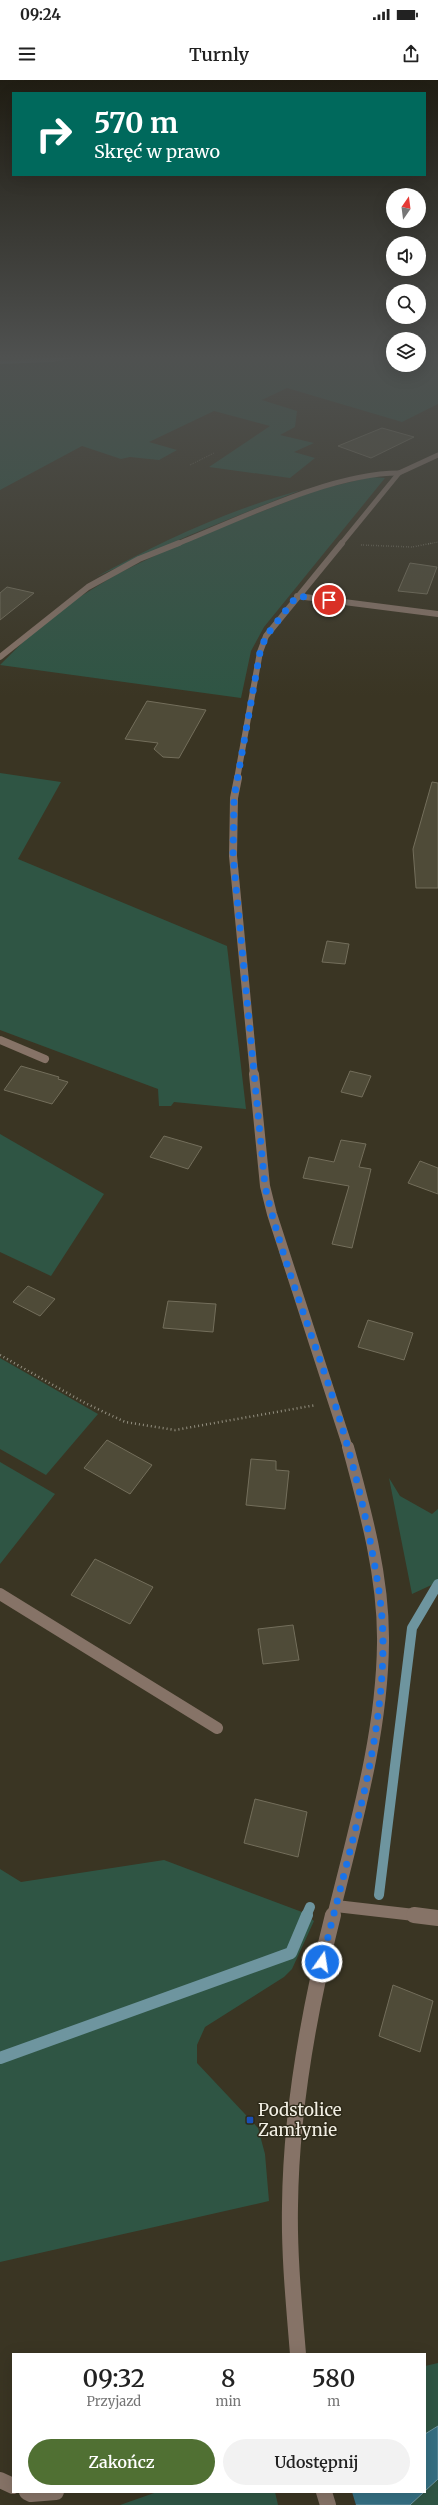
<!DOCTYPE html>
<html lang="pl">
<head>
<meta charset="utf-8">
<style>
	:root { --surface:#fff; --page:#f2f2f2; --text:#222; --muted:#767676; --accent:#507033 }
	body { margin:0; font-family:Merriweather,serif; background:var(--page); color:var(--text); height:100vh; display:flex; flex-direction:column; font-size:15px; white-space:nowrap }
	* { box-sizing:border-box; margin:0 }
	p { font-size:13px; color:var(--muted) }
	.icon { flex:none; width:22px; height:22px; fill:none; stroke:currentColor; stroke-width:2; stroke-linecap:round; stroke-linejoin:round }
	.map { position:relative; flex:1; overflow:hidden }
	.panel { position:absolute; left:12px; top:2273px; width:414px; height:140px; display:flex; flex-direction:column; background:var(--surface); border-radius:0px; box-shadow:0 4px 16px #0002 }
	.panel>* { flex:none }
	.hud { position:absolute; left:12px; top:12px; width:414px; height:84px; border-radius:0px; box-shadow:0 4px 16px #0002; background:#00695c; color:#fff; overflow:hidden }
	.needle { width:26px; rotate:14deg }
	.buttons { position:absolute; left:386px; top:108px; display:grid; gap:8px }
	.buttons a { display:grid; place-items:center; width:40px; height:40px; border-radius:50%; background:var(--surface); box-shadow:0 4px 16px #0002; font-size:20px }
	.pin { position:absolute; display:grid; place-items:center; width:34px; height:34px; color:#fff; margin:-17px; border:2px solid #fff; border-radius:50%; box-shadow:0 1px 4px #0007 }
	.me { position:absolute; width:44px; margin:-22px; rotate:13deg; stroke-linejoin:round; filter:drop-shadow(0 0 3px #0008) }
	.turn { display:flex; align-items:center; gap:14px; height:84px; padding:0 16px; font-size:18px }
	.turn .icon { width:52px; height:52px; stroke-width:2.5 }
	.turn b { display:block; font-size:28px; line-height:34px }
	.eta { display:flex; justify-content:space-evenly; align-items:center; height:68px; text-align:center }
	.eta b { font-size:24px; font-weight:600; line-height:28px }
	.primary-button { display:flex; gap:8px; margin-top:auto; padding:8px 16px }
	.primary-button a { flex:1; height:46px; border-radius:24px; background:var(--accent); color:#fff; font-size:16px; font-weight:600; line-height:46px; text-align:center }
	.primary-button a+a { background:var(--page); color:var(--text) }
	.status { display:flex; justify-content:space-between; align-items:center; height:28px; padding:0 20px; background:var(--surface); direction:ltr }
	.status svg { height:11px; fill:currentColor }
	header { display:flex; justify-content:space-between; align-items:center; height:52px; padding:0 16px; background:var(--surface); font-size:18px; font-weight:600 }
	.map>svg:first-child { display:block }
	.green { fill:#2f5544 }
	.water { fill:#356f82; stroke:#6e959f }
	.pier { fill:#3a3523 }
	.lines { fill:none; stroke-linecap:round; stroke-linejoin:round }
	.stream-far2 { stroke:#6e959f; stroke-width:4 }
	.stream-far1 { stroke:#6e959f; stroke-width:10 }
	.stream { stroke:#6e959f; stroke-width:12 }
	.building { fill:#4f4b38; stroke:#736e5b }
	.path-far2 { stroke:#949081; stroke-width:1; stroke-dasharray:0.5 1.5; stroke-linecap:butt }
	.path-far1 { stroke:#949081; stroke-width:1.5; stroke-dasharray:0.5 2; stroke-linecap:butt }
	.path { stroke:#949081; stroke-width:2.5; stroke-dasharray:1 3; stroke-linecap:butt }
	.minor-far5 { stroke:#867367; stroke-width:5 }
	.minor-far4 { stroke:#867367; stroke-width:6 }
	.minor-far3 { stroke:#867367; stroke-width:8 }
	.minor-far2 { stroke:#867367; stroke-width:10 }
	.minor-far1 { stroke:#867367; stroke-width:12 }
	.minor { stroke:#867367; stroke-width:16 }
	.route { stroke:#1a73e8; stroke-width:7; stroke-dasharray:0 12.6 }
	.transit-dot { fill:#1a4fb4; stroke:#2f2b1a; stroke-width:1.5 }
	.labels { text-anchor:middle; stroke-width:3; stroke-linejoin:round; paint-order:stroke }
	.near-poi-label { font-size:17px; fill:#f2efe4; stroke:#2f2b1a; text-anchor:start }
</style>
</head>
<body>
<div class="status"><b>09:24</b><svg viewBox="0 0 49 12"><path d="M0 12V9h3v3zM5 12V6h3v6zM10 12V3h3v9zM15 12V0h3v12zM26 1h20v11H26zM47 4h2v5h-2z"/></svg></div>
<header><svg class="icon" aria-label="menu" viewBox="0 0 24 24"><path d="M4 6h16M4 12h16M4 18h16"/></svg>Turnly<svg class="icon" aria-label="share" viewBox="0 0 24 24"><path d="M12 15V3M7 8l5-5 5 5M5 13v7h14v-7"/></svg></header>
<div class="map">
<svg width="438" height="2425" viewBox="0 0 438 2425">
	<rect width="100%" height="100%" fill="#3a3523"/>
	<g class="green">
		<polygon points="0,276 393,276 393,285 419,285 419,276 438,276 438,324 402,342 287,308 262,320 297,331 295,347 280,355 314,363 294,372 315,378 290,398 209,387 270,346 214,331 149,362 177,370 159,380 130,377 121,379 82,366 0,410"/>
		<polygon points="371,397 385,398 264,547 251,571 241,618 0,585 33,552 78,518 117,494 183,462 317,410"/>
		<path d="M301 410 190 455 96 497C162 461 228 430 301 410Z"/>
		<polygon points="0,693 61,702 18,779 227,866 246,1029 174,1022 171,1026 159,1026 158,1009 0,950"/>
		<polygon points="0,1054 104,1114 51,1196 0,1172"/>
		<polygon points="0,1278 98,1334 46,1395 0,1369"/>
		<polygon points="0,1382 55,1414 0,1484"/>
		<polygon points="389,1398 400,1416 432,1434 438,1429 438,1502 412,1514"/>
		<polygon points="164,1780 302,1832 314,1841 292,1889 284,1897 205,1947 197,1965 197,1983 258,2048 265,2074 269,2121 0,2182 0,1789 21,1802"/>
		<polygon points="438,2283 438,2346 425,2354 425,2286"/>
		<polygon points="438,2399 438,2425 410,2425"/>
		<polygon points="157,2412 275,2412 278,2425 120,2425"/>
	</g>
	<g class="water">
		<polygon points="438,2346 438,2399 425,2411 425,2354"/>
		<polygon points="337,2412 424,2412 410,2425 320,2425"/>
	</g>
	<polygon class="pier" points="334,2412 352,2412 356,2425 318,2425"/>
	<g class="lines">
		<polyline class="stream-far2" points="0,282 53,280 73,276"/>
		<g class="stream-far1">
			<polyline points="379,1815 412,1548 438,1504"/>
			<polyline points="306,1836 310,1827"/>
		</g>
		<polyline class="stream" points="0,1978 291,1873 307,1835"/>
	</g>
	<g class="building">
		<polygon points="382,348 414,357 371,378 338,366"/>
		<polygon points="410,483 437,487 427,514 398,511"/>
		<polygon points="7,507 34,513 0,540 0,513"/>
		<polygon points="147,621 206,630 179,678 163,677 154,669 158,663 125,659"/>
		<polygon points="432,702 438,703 438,808 416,808 413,769"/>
		<polygon points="327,861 349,864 345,884 322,882"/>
		<polygon points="21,986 59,997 58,999 68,1002 52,1024 4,1010"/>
		<polygon points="350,991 371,996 362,1017 341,1012"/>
		<polygon points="164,1056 202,1067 188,1089 150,1077"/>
		<polygon points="341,1060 366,1064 359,1087 371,1089 352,1168 332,1164 349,1106 303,1098 309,1077 334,1082"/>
		<polygon points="420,1081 438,1088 438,1114 408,1103"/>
		<polygon points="28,1206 55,1219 40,1236 13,1222"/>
		<polygon points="168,1221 216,1224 213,1252 163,1248"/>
		<polygon points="368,1240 413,1253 404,1280 358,1267"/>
		<polygon points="107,1360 152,1385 130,1414 84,1388"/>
		<polygon points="251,1379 276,1381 276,1390 289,1391 285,1429 246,1425"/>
		<polygon points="95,1479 153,1507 130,1544 71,1515"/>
		<polygon points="293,1545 299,1580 263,1584 258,1549"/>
		<polygon points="255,1719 307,1732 298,1777 244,1763"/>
		<polygon points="393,1905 433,1921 420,1972 379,1956"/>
	</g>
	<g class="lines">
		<g class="path-far2">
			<polyline points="190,385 214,373"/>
			<polyline points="428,464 438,462"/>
		</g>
		<polyline class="path-far1" points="361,465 412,467 433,463"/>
		<polyline class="path" points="0,1275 85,1323 125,1342 175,1350 316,1325"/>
		<g class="minor-far5">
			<path d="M177 464C240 439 331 393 399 393"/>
			<polyline points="341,464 399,393 438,375"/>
		</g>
		<g class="minor-far4">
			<polyline points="297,516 438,534"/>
			<polyline points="0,577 88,507 139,479 179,463"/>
			<polyline points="237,699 260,572 266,556 342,463"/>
		</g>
		<g class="minor-far3">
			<polyline points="238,698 234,718 233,776 254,995"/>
			<polyline points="0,960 45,979"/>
		</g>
		<polyline class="minor-far2" points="254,994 265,1106 272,1134 348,1368"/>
		<g class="minor-far1">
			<polyline points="0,1514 217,1648"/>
			<polyline points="336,1826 423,1836"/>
			<path d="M333 1836C355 1746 382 1656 383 1563 384 1497 365 1429 348 1367"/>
		</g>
		<g class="minor">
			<polyline points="414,1835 438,1838"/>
			<path d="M298 2274C294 2225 289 2175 290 2126 291 2028 309 1930 333 1835"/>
			<polyline points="0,2400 13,2406"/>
			<polyline points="27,2412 31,2414 56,2412"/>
			<polyline points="324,2412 328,2425"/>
		</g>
	</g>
	<linearGradient id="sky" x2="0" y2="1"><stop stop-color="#201d13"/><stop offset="0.45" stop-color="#4f5150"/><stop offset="1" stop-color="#4f5150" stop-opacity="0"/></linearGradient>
	<rect width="438" height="616" fill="url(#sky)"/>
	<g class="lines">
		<path class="route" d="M322 1882C346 1779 383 1669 383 1563 383 1532 378 1502 372 1471 363 1421 350 1372 335 1324 311 1251 282 1180 265 1106L233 776 234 718 260 572 266 556 297 516 329 520"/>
	</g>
	<rect class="transit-dot" x="246" y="2036" width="8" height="8" rx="2"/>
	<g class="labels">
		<g class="near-poi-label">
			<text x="258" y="2036">Podstolice<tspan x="258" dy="20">Zamłynie</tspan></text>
		</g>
	</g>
</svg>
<div class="buttons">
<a><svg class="needle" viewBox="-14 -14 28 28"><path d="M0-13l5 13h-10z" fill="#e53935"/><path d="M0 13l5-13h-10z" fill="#767676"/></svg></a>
<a><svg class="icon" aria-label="sound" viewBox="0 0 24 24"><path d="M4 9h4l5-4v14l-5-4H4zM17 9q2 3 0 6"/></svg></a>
<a><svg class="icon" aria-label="search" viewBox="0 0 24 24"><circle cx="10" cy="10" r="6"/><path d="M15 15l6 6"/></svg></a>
<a><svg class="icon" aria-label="layers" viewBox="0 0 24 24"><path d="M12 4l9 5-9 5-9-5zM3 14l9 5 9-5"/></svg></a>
</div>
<div class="pin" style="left:329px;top:520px;background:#d93025"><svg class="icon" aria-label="arrive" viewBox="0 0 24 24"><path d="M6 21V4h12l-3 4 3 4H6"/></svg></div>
<svg class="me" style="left:322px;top:1882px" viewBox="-20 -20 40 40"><circle r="17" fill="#1a73e8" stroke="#fff" stroke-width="3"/><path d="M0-11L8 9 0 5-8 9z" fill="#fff"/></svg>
<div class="hud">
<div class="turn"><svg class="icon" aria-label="right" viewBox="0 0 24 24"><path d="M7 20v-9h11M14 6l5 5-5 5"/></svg><div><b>570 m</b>Skręć w prawo</div></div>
</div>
<section class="panel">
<div class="eta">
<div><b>09:32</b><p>Przyjazd</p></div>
<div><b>8</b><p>min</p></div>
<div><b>580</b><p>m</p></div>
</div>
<div class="primary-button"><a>Zakończ</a><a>Udostępnij</a></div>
</section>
</div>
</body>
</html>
